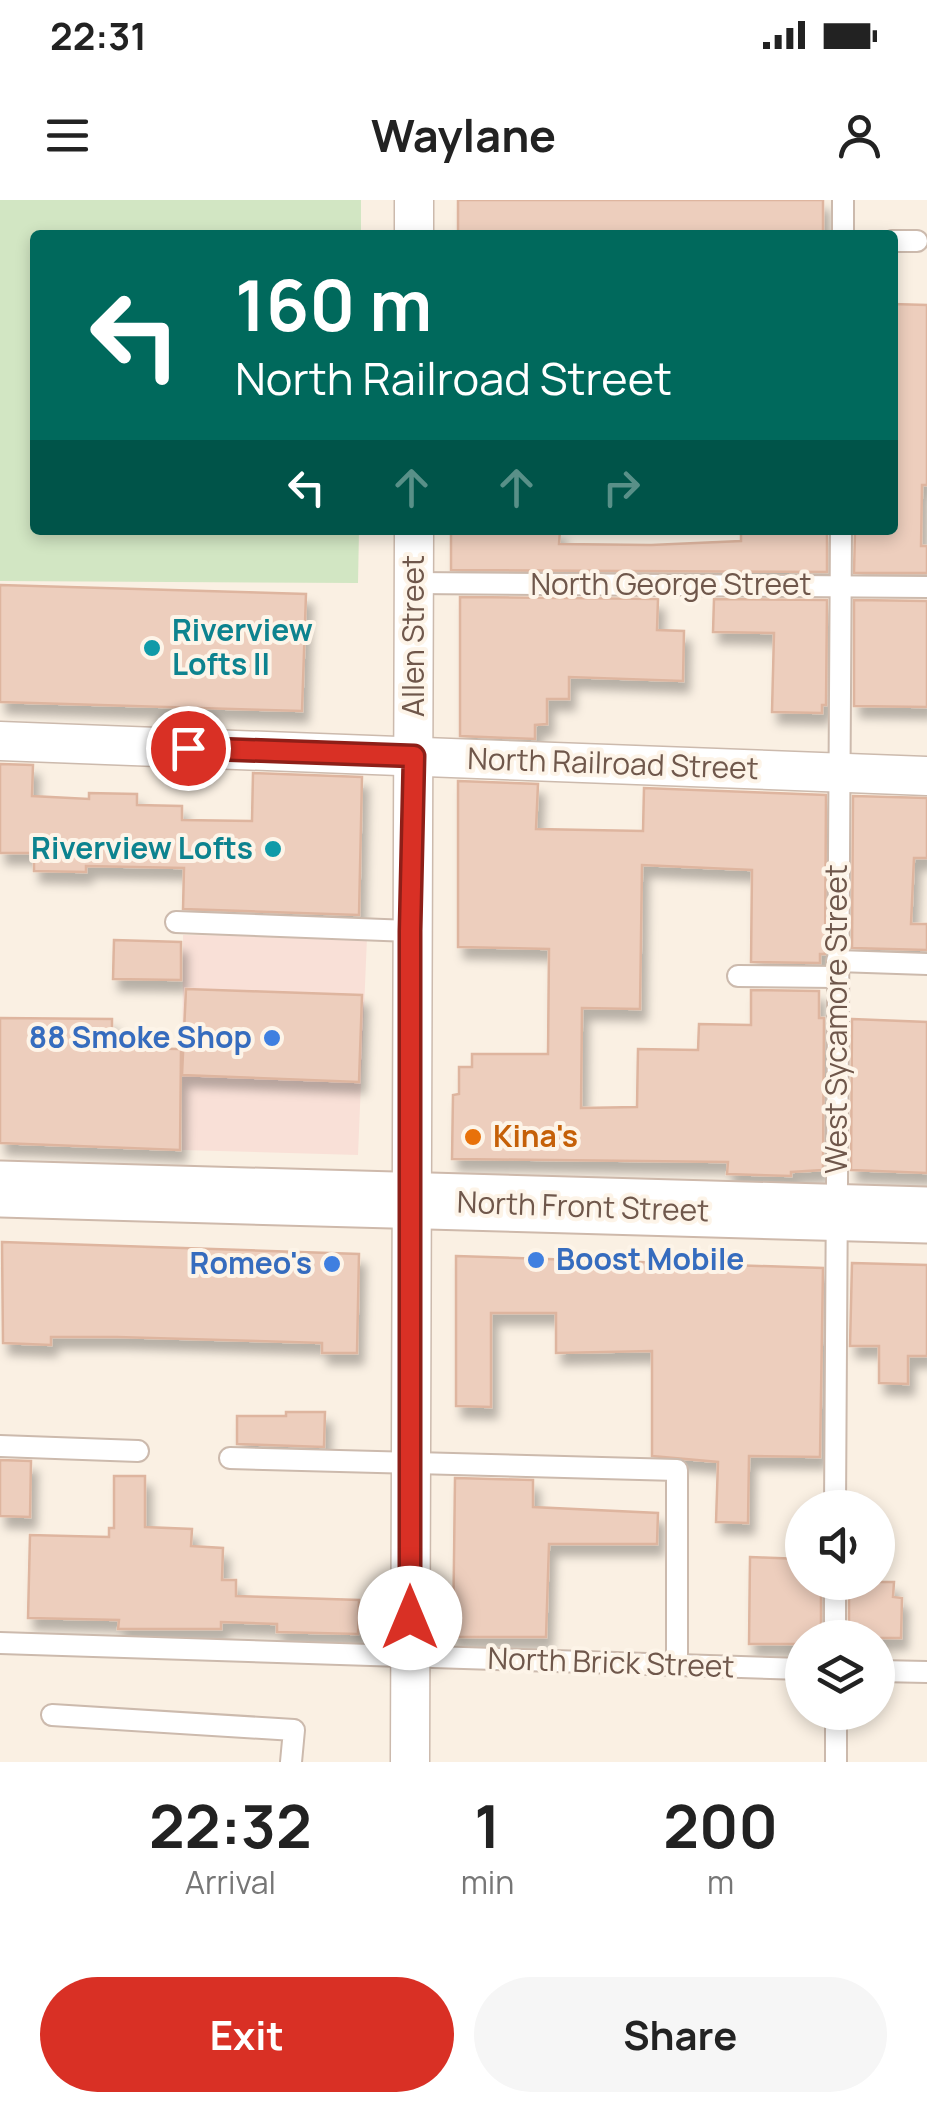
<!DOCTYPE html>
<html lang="en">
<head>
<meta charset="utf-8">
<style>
	:root { --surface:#fff; --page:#f6f6f6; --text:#222; --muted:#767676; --accent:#d93025 }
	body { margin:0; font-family:Manrope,sans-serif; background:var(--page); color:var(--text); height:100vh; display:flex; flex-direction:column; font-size:38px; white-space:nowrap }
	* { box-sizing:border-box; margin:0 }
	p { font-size:32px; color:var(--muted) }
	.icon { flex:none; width:55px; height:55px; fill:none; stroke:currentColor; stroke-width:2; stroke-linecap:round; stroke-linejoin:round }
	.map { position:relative; height:1562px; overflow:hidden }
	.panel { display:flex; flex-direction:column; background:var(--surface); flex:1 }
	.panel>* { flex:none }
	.hud { position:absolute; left:30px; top:30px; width:868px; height:305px; border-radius:10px; box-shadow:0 5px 15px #0003; background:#00695c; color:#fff; overflow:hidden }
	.buttons { position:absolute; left:785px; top:1290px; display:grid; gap:20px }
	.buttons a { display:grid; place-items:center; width:110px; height:110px; border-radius:50%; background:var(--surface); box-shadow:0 5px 15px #0003; font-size:50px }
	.pin { position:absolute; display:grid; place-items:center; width:85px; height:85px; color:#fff; margin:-42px; border:5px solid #fff; border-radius:50%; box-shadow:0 2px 10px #0007 }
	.me { position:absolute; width:110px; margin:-55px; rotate:0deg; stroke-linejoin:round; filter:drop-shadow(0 0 8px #0008) }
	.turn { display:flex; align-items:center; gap:35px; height:210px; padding:0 40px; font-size:45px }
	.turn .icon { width:130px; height:130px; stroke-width:2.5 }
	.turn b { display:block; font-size:70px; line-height:85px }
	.lanes { display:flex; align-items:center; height:95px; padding:0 40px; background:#0003; justify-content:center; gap:50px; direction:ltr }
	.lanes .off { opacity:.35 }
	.eta { display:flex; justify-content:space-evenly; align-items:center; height:170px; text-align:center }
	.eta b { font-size:60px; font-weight:700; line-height:70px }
	.button { display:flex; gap:20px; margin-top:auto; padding:20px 40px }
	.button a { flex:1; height:115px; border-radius:60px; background:var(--accent); color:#fff; font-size:40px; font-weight:700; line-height:115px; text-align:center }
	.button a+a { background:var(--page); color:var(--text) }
	.status { display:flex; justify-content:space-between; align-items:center; height:70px; padding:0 50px; background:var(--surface); direction:ltr }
	.status svg { height:28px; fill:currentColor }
	header { display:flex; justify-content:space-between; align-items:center; height:130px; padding:0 40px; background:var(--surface); font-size:45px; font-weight:700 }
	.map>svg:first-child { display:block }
	.commercial { fill:#f9e0d7 }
	.green { fill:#d2e6c3 }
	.building { fill:#edcebd; stroke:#deb59f; stroke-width:2.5; filter:url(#shadow) }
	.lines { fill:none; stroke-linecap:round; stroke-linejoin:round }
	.lane-casing { stroke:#ccbaad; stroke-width:24 }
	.street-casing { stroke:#ccbaad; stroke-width:41 }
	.secondary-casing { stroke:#ceb9ab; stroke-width:59 }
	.lane { stroke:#fff; stroke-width:20 }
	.street { stroke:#fff; stroke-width:38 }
	.secondary { stroke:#fff; stroke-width:55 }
	.route-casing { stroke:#8d1f18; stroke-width:25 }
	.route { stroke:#d93025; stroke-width:18 }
	.culture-dot { fill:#0f9aa8; stroke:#fdf4e8; stroke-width:4 }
	.shop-dot { fill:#3f7fe0; stroke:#fdf4e8; stroke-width:4 }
	.food-dot { fill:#e8710a; stroke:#fdf4e8; stroke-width:4 }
	.labels { text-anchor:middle; stroke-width:8; stroke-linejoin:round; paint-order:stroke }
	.street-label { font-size:30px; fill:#6f574b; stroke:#fdf4e8 }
	.culture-label { font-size:30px; font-weight:bold; fill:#0d838f; stroke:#fdf4e8; text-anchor:start }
	.shop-label { font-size:30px; font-weight:bold; fill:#366cbe; stroke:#fdf4e8; text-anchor:end }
	.food-label { font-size:30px; font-weight:bold; fill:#c56008; stroke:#fdf4e8; text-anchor:start }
</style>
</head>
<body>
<div class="status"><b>22:31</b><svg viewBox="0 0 49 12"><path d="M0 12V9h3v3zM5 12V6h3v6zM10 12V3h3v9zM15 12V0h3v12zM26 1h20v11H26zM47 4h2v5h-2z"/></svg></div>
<header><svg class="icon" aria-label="menu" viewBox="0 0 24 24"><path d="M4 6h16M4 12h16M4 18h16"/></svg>Waylane<svg class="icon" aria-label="person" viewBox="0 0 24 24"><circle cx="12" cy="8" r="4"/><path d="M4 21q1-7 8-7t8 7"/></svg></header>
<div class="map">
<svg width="927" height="1562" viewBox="0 0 927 1562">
	<defs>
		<filter id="shadow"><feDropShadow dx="6" dy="11" stdDeviation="5" flood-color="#0004"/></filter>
	</defs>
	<rect width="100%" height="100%" fill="#faf0e3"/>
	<polygon class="commercial" points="183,735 367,737 358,955 182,950"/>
	<polygon class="green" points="0,0 361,0 361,35 35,35 35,330 359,330 358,383 0,381"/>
	<g class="building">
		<rect x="458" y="0" width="365" height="35"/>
		<polygon points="892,104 927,105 927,285 922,285 921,346 927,346 927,373 854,373 855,330 892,330"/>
		<polygon points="451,330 560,330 559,344 651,345 741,341 741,330 827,330 827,372 451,370"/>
		<polygon points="0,385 306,394 302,511 0,502"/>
		<polygon points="460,397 658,399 657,430 684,431 683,481 569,477 569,499 547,499 547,524 535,525 535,539 460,536"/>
		<polygon points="714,399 827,400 826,505 822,505 822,513 772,512 774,433 713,432"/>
		<polygon points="854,400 927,401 927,507 854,506"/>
		<polygon points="0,564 33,565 32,596 89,599 89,593 137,594 137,605 182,606 182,620 252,621 253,573 362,577 359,715 183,709 184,668 86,666 86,672 34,671 34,653 0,653"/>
		<polygon points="458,581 538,584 536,629 643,631 644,588 826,595 825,754 820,754 820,763 751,762 752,670 642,665 640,809 582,808 581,908 637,907 638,849 698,850 699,824 751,825 751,790 819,791 819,818 824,818 823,970 791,972 791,976 727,974 728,962 452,959 453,895 459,894 459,867 472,867 472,854 548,854 549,749 458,747"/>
		<polygon points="853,596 927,598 927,658 914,658 911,724 927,724 927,750 852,748"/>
		<polygon points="114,740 181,742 181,780 113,779"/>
		<polygon points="186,789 362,795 359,882 182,875"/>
		<polygon points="0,818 112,819 112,848 181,849 180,950 0,943"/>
		<polygon points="852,819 927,822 927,973 851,970"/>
		<polygon points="2,1042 359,1054 357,1153 322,1153 322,1143 117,1137 51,1137 51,1145 3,1143"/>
		<polygon points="456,1056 823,1068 820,1257 749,1256 748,1323 716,1322 718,1262 652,1256 652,1151 556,1153 556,1113 491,1113 491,1207 456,1206"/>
		<polygon points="852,1063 927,1065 927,1156 908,1156 908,1184 879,1183 879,1146 850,1146"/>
		<polygon points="286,1212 325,1212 324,1247 237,1244 237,1216 286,1216"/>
		<polygon points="0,1260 31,1261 30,1317 0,1316"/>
		<polygon points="114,1276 145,1276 145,1327 192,1329 191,1346 223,1348 222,1380 236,1380 236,1396 359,1400 358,1434 277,1432 277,1424 221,1422 221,1429 118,1429 119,1420 28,1418 30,1335 109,1337 109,1328 114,1328"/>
		<polygon points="455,1278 533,1280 533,1307 658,1313 657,1344 549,1344 546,1437 453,1437"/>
		<polygon points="750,1357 802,1359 802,1382 821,1382 821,1438 802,1438 802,1444 749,1444"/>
		<polygon points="849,1382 894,1382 893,1397 902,1398 901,1438 849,1438"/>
	</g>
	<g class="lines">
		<defs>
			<g id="lane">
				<polyline points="843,35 843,0"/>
				<polyline points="892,41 917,41"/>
				<polyline points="414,383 927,387"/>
				<polyline points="176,722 410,731"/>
				<polyline points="837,761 927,764"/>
				<polyline points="738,776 837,777"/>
				<polyline points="0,1246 138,1251"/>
				<polyline points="230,1258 677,1270 677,1466"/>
				<polyline points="835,1308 841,330"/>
				<polyline points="835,1382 835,1438"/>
				<polyline points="0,1443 802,1469"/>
				<polyline points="878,1471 927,1472"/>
				<polyline points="836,1512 836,1562"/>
				<polyline points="52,1515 294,1530 291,1562"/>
			</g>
			<g id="street">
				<polyline points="414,35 414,0"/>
				<polyline points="0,541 927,576"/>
				<polyline points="410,1562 414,330"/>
			</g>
			<polyline id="secondary" points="0,989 927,1015"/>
		</defs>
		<use href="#lane" class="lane-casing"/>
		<use href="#street" class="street-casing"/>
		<use href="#secondary" class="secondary-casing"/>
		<use href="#lane" class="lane"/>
		<use href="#street" class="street"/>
		<use href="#secondary" class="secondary"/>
	</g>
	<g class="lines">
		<defs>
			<polyline id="route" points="188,548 414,556 410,731 410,1418"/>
		</defs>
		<use href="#route" class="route-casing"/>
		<use href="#route" class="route"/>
	</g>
	<g class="culture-dot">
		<circle cx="152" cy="448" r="10"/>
		<circle cx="273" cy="649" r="10"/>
	</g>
	<g class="shop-dot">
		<circle cx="272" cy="838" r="10"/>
		<circle cx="536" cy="1060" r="10"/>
		<circle cx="332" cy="1064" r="10"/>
	</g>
	<circle class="food-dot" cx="473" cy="937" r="10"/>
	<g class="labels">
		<g class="street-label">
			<text x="671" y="395">North George Street</text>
			<text transform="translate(414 436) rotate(-90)" y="10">Allen Street</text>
			<text transform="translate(613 564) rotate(2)" y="10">North Railroad Street</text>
			<text transform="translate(837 819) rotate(-90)" y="10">West Sycamore Street</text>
			<text transform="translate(583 1007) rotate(2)" y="10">North Front Street</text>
			<text transform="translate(611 1463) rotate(2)" y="10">North Brick Street</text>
		</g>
		<g class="culture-label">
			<text x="172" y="441">Riverview<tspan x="172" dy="34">Lofts II</tspan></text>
			<text x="253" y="659" text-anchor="end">Riverview Lofts</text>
		</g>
		<g class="shop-label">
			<text x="252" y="848">88 Smoke Shop</text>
			<text x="556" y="1070" text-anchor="start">Boost Mobile</text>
			<text x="312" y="1074">Romeo's</text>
		</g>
		<g class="food-label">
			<text x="493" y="947">Kina's</text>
		</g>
	</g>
</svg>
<div class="buttons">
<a><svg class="icon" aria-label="sound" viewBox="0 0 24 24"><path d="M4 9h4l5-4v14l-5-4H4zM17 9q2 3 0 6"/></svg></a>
<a><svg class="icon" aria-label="layers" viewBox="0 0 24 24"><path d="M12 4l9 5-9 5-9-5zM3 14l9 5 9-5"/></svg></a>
</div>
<div class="pin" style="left:188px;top:548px;background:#d93025"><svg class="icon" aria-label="arrive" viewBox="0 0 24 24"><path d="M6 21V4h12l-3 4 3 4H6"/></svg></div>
<svg class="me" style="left:410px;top:1418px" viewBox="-20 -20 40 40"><circle r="19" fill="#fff"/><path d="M0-13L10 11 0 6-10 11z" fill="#d93025"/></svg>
<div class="hud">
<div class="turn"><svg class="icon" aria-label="left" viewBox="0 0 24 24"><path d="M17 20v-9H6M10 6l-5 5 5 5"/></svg><div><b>160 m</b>North Railroad Street</div></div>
<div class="lanes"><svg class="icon" aria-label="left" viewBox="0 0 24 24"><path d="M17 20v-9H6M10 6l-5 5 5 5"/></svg><svg class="icon off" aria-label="ahead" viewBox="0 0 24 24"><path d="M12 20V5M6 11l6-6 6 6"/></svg><svg class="icon off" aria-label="ahead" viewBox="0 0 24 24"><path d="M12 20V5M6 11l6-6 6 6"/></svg><svg class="icon off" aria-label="right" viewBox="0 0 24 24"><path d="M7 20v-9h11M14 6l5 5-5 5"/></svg></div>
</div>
</div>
<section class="panel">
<div class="eta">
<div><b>22:32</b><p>Arrival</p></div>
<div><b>1</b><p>min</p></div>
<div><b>200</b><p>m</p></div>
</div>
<div class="button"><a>Exit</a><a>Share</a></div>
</section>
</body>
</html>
